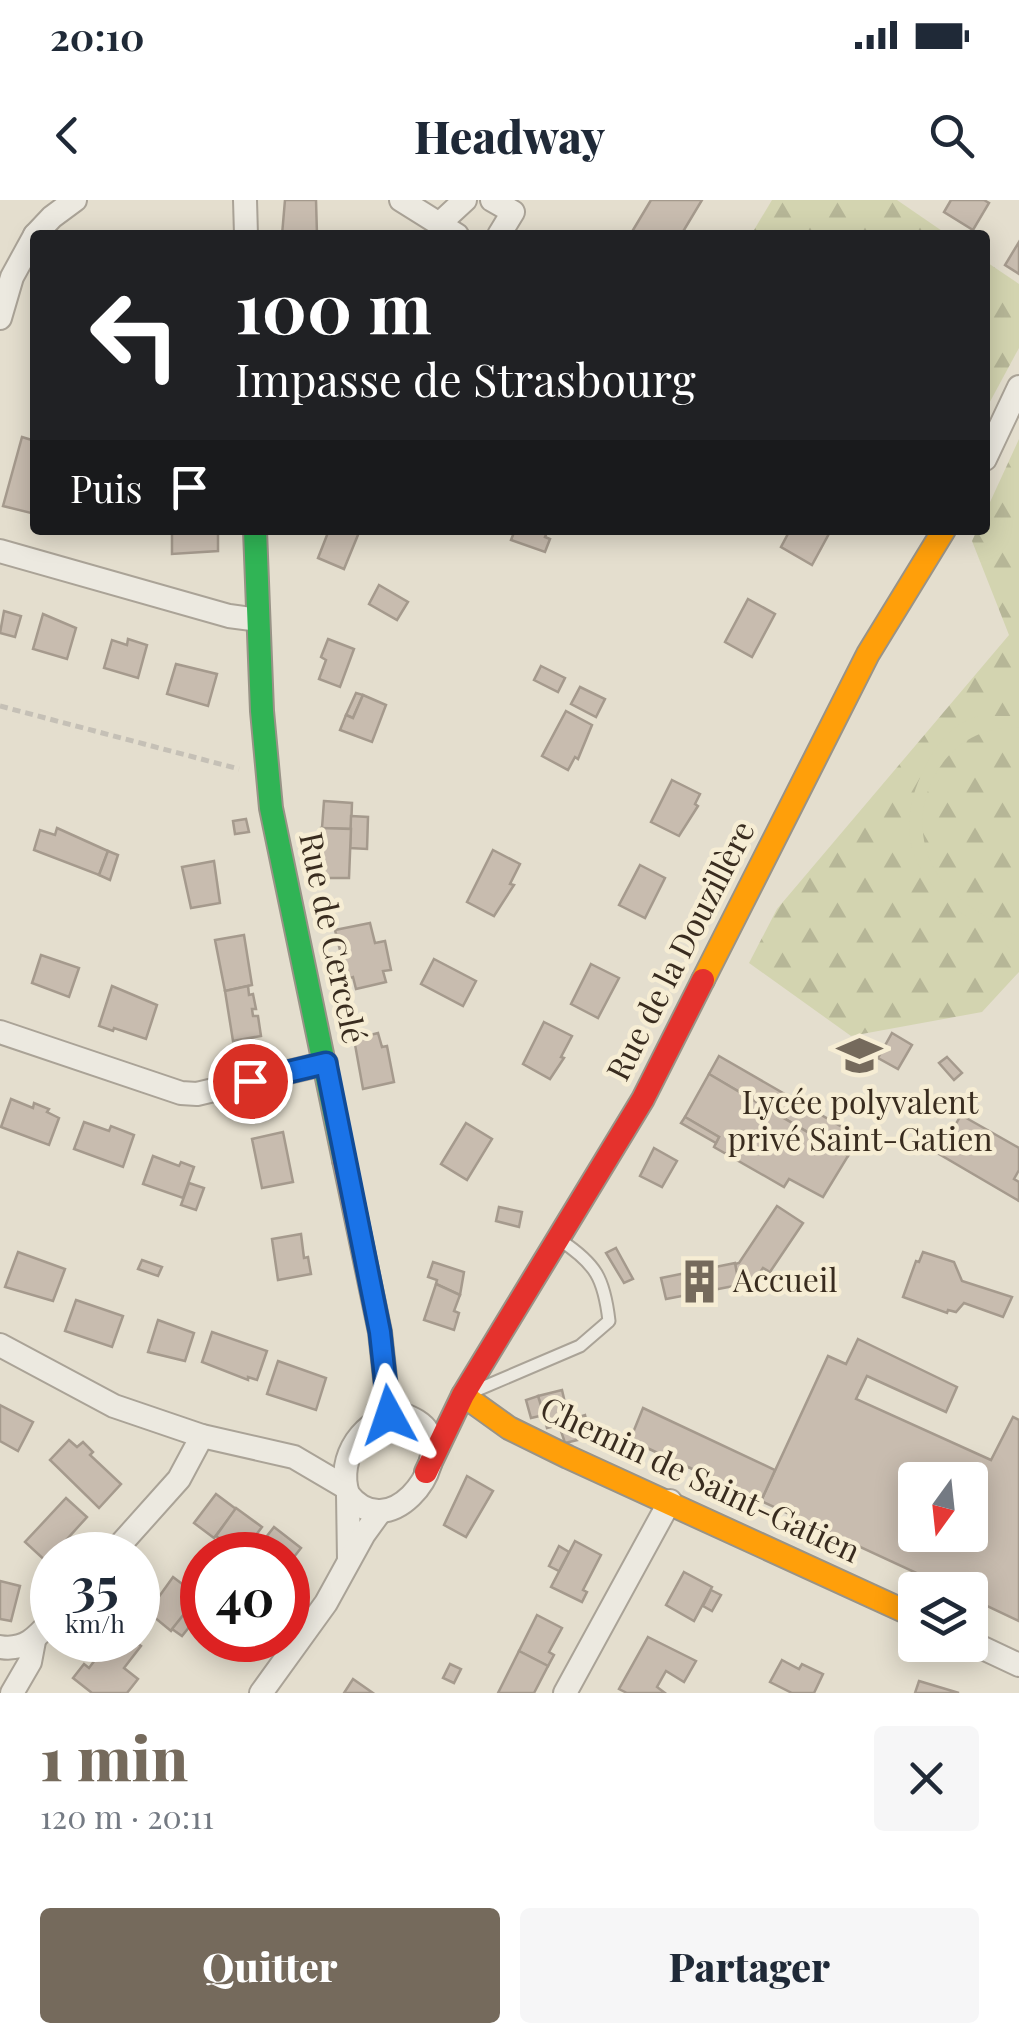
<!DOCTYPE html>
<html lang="fr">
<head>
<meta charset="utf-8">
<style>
	:root { --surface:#fff; --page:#f6f6f7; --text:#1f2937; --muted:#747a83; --accent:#756a5c }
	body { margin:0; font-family:"Playfair Display",serif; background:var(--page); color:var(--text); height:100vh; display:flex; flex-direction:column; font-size:38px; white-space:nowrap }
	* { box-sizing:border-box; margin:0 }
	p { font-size:32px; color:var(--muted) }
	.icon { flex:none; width:55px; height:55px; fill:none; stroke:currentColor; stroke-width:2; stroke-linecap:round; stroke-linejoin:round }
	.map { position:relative; height:1493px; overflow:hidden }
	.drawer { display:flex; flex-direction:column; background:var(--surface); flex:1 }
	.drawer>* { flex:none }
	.hud { position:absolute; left:30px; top:30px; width:960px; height:305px; border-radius:10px; box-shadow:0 5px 25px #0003; background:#202124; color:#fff; overflow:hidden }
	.needle { width:65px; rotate:195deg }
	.controls { position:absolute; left:898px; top:1262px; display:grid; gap:20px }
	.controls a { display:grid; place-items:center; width:90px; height:90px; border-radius:10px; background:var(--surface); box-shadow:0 5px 25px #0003; font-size:50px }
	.speed { position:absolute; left:30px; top:1332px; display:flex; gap:20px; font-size:50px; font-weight:700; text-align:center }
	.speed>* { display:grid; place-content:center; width:130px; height:130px; border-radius:50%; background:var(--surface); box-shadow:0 5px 25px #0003; line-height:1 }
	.speed small { font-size:25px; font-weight:400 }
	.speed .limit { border:15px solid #d22; background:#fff; color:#111 }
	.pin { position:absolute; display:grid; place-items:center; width:85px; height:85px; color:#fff; margin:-42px; border:5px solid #fff; border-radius:50%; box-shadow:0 2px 10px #0007 }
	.me { position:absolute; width:110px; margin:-55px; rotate:355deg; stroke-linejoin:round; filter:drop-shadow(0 0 8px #0008) }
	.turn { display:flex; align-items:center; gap:35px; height:210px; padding:0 40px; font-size:45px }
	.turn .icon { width:130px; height:130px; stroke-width:2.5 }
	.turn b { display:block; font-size:70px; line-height:85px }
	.then { display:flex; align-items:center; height:95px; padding:0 40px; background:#0003; gap:20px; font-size:38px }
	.round { display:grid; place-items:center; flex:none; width:105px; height:105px; border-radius:10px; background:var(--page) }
	.headline { display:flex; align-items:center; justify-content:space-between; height:170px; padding:0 40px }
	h1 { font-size:60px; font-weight:800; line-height:75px; color:var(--accent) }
	.button { display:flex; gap:20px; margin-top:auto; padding:20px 40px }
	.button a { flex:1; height:115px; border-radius:10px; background:var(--accent); color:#fff; font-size:40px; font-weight:800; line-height:115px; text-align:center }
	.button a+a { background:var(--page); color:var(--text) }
	.status { display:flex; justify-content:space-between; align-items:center; height:70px; padding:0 50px; background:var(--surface); direction:ltr }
	.status svg { height:28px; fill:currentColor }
	header { display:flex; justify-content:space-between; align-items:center; height:130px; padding:0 40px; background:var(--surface); font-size:45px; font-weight:800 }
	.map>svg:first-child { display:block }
	.forest { fill:url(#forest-firs) }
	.park { fill:#d3d4b0 }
	.building { fill:#c8bcaf; stroke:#a59a8d; stroke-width:2.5; fill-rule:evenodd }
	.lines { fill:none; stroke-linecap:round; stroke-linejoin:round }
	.lane-casing { stroke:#aaa397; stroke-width:15 }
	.street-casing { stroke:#aaa397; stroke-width:26 }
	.fast-casing { stroke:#999387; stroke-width:26 }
	.slow-casing { stroke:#999387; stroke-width:26 }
	.jam-casing { stroke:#999387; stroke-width:26 }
	.path { stroke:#c5c0b6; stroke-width:5; stroke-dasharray:8 5; stroke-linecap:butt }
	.lane { stroke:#ece9e0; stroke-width:11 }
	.street { stroke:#ece9e0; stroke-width:22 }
	.fast { stroke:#30b455; stroke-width:22 }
	.slow { stroke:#ff9f0a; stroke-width:22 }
	.jam { stroke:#e5322d; stroke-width:22 }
	.route-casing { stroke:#114b97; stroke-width:25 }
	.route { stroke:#1a73e8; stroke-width:18 }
	.labels { text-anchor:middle; stroke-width:9; stroke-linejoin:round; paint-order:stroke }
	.street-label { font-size:32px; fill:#392c1f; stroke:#f6edd4 }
	.poi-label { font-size:32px; fill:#392c1f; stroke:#f6edd4 }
</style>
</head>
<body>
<div class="status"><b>20:10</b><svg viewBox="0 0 49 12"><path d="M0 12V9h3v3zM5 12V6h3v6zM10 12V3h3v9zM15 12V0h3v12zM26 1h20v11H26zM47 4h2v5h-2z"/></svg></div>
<header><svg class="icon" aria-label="back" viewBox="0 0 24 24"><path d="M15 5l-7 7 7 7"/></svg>Headway<svg class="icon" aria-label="search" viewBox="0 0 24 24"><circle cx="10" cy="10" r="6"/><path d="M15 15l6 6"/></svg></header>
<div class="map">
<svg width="1019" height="1493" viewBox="0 0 1019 1493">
	<defs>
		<pattern id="forest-firs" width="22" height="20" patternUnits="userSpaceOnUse" patternTransform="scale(2.5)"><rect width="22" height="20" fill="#d3d4b0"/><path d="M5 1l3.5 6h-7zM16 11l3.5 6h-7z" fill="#b6b697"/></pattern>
	</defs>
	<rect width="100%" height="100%" fill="#e4dece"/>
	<g class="forest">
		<polygon points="772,0 897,0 948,35 751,35"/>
		<polygon points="985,61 1019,84 1019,148 985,211"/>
		<polygon points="1019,239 1019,772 982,812 851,836 749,763 777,709 1009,435 972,341 977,330 985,330 985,313"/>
	</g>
	<path class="park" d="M979 516H1019V528C945 522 899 608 935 670 952 700 991 719 1019 738V754C949 705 876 664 925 567 937 543 954 522 979 516Z"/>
	<g class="building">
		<polygon points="285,0 316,0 317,35 282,35"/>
		<polygon points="651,0 702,0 681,35 630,35"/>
		<polygon points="951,0 984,0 989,3 973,30 944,12"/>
		<polygon points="1019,42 1019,74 1005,65"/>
		<polygon points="22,237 35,241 35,314 3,306"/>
		<polygon points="172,330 218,330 218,351 172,354"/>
		<polygon points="329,330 360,330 344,369 318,358"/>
		<polygon points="515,330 548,330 545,337 550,339 545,352 511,340"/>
		<polygon points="790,330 831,330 812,365 781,347"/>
		<polygon points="379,385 408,402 397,420 369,404"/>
		<polygon points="748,399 775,414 752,457 725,442"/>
		<polygon points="4,411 21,416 15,437 0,433"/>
		<polygon points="43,414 76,428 67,459 33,449"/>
		<polygon points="128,439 147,445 138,478 104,468 112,440 127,445"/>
		<polygon points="328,439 354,449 340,487 319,479 326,460 321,457"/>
		<polygon points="176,464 217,474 208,506 167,494"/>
		<polygon points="541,466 565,478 558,492 534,480"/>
		<polygon points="580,487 605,499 596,517 571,504"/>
		<polygon points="356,493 363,495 353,518 346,515"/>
		<polygon points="363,495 386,505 372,542 340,530 346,515 353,518"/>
		<polygon points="566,511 592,525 578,559 575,557 568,570 542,556"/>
		<polygon points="672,580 700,594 695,604 698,606 679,636 651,622"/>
		<polygon points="324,601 352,603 351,629 322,628"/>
		<polygon points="351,616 368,617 367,649 350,648"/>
		<polygon points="246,619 249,632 235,634 233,621"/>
		<polygon points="57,628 108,651 99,675 34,650 40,630 55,635"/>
		<polygon points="321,628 351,629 349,678 320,678"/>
		<polygon points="493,650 520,664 510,684 514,685 494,716 467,702"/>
		<polygon points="108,651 118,655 110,680 99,675"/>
		<polygon points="214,661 220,703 191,708 182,667"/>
		<polygon points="640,665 665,678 645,718 619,705"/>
		<polygon points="370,723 375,743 385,741 391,770 383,771 386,782 356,789 353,777 347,779 335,730"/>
		<polygon points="244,735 252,785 225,791 215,740"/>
		<polygon points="41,755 79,768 69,797 32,783"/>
		<polygon points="434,759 476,781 463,806 421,784"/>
		<polygon points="591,764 619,778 598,818 571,804"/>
		<polygon points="112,786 157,805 146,839 114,828 113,831 99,826"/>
		<polygon points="248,786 249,795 253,794 256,809 252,809 253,816 258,816 261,836 233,841 225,791"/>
		<polygon points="544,822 572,836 561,857 564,858 550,879 523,864"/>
		<polygon points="378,833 382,847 387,846 394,882 363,889 354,839"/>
		<polygon points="892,833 912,845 898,869 878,858"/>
		<polygon points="719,856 861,938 848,956 709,874"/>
		<polygon points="947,857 962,873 954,880 939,863"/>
		<polygon points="709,874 848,956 823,997 789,979 784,987 714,947 719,937 685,917"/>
		<polygon points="11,899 33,908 34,903 49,909 47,912 59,918 49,945 1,927"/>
		<polygon points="961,915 1019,948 1019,970 1014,979 1019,982 1019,1001 939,954"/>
		<polygon points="685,917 719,937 716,943 681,923"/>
		<polygon points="84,922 109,931 111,926 134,935 123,967 74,949"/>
		<polygon points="466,923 492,939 467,980 441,964"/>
		<polygon points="283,932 293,982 262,988 252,939"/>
		<polygon points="654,948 677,961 662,987 640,976"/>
		<polygon points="153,956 179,966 181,962 194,967 183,998 143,984"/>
		<polygon points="189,983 204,988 196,1010 181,1005"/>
		<polygon points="777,1006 803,1023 770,1072 763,1068 754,1081 739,1085 735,1064 739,1063"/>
		<polygon points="499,1007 522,1012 519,1027 496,1021"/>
		<polygon points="301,1034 304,1058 308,1057 311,1074 278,1080 272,1039"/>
		<polygon points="616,1048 633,1079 624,1083 606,1053"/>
		<polygon points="18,1052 65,1069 53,1101 5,1087"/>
		<polygon points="923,1052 954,1062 962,1081 1012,1097 1003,1117 964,1103 956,1112 948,1110 947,1113 903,1097 916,1061 919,1062"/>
		<polygon points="142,1060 162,1067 158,1076 138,1069"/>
		<polygon points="433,1062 464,1072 460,1095 436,1084 437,1080 428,1077"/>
		<polygon points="735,1063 739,1085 666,1099 661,1078"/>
		<polygon points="436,1084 460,1095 454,1111 459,1113 454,1130 424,1120"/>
		<polygon points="76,1100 123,1116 112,1147 65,1131"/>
		<polygon points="158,1120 194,1133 185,1161 148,1152"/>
		<polygon points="212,1132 267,1151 257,1180 248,1177 248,1180 202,1162"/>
		<path d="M858 1139 957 1187 946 1212 867 1176 856 1199 991 1260 1013 1217 1019 1220V1421L970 1398V1390H953L761 1301 828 1156 846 1164ZM915 1280H970V1335H915Z"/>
		<polygon points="278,1161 326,1178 316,1210 267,1194"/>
		<polygon points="562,1190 569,1220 585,1215 590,1237 565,1243 559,1225 547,1228 538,1196"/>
		<polygon points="538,1196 544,1215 531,1218 526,1200"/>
		<polygon points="0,1205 33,1222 18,1251 0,1241"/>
		<polygon points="643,1208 775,1270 761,1301 630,1240"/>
		<polygon points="69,1240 77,1247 83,1242 93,1252 90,1255 121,1284 99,1308 50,1260"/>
		<polygon points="467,1276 493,1291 466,1337 444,1325"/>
		<polygon points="216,1294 236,1309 214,1338 194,1323"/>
		<polygon points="66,1298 87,1317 59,1348 62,1351 52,1355 49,1364 25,1342"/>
		<polygon points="236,1308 262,1327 241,1355 216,1336"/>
		<polygon points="274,1327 301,1348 290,1362 288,1355 281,1355 263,1341"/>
		<polygon points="263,1341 281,1355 259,1355 255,1352"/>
		<polygon points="575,1341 601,1355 583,1390 587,1392 582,1402 551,1387"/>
		<polygon points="559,1346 569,1352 559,1371 549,1366"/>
		<polygon points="684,1372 712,1387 694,1421 666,1405"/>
		<polygon points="173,1377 198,1396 171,1431 148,1412"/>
		<polygon points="0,1381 20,1386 11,1421 0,1419"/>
		<polygon points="711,1390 721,1395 712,1411 703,1406"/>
		<polygon points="189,1408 198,1416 182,1436 172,1429"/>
		<polygon points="537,1415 562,1428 549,1452 554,1455 548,1466 519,1451"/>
		<polygon points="648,1437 696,1461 684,1482 666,1471 657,1487 665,1493 627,1493 619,1489"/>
		<polygon points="110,1440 133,1440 141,1446 124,1468 138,1479 127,1493 92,1493 73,1478 84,1464 89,1468"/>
		<polygon points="519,1451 548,1466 534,1493 498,1493"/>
		<polygon points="782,1460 799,1469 802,1464 823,1474 814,1493 792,1493 770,1482"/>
		<polygon points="450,1464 461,1469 454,1483 443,1478"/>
		<polygon points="353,1479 373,1493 344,1493"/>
		<polygon points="919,1481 959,1493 915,1493"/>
	</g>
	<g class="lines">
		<defs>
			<path id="lane" d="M477 1190 580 1146 609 1121C604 1078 596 1064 560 1040"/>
			<g id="street">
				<polyline points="245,0 246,35"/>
				<polyline points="401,0 457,35"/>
				<polyline points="492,0 513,12 499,35"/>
				<polyline points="439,24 465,0"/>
				<polyline points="35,35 52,17 75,0"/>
				<polyline points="0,118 12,77 35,35"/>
				<polyline points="985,259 1019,187"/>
				<polyline points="0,351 229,416 258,420"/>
				<polyline points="0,832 181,893 197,894 326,863"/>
				<polyline points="0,1145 114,1206 202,1236 294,1257 345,1287"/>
				<path d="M402 1214C412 1218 423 1223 428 1232 449 1269 388 1345 348 1294 336 1258 364 1216 402 1214Z"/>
				<polyline points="348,1294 349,1360"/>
				<polyline points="111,1355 179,1279 202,1236"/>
				<polyline points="970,1442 1019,1465"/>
				<path d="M0 1447C25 1451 37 1437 52 1420"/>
				<polyline points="12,1493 30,1462 34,1441"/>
				<polyline points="261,1493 326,1403 364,1334 380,1312"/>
				<polyline points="565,1493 670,1301"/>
			</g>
			<polyline id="fast" points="255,330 262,511 271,608 344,960"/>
			<g id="slow">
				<polyline points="703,780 868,454 944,330"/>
				<polyline points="463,1195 509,1228 568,1257 915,1416"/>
			</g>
			<g id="jam">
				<polyline points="344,960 380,1132 389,1215"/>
				<polyline points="426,1272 463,1195 643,899 703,780"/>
			</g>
		</defs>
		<use href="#lane" class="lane-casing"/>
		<use href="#street" class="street-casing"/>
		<use href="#fast" class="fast-casing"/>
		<use href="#slow" class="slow-casing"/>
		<use href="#jam" class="jam-casing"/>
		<polyline class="path" points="0,506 239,569"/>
		<use href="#lane" class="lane"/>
		<use href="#street" class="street"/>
		<use href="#fast" class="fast"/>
		<use href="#slow" class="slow"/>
		<use href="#jam" class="jam"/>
	</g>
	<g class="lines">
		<defs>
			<polyline id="route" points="250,881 326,863 380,1132 389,1215"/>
		</defs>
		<use href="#route" class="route-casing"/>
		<use href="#route" class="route"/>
	</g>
	<defs>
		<symbol id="school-bare" viewBox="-9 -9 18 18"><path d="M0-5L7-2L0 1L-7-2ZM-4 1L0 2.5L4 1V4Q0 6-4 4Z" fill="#756a5c" stroke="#f6edd4" stroke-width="2.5" paint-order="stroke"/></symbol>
		<symbol id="building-bare" viewBox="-9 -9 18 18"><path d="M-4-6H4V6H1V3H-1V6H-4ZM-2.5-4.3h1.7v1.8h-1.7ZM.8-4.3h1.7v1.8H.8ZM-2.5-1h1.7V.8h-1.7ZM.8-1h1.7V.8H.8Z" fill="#756a5c" stroke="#f6edd4" stroke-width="2.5" paint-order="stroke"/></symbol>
	</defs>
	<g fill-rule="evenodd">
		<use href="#school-bare" x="828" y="824" width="63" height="63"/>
		<use href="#building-bare" x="668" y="1050" width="63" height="63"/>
	</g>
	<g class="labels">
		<g class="street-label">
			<text transform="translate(332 738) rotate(78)" y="11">Rue de Cercelé</text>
			<text transform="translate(681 751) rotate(-63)" y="11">Rue de la Douzillère</text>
			<text transform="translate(700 1280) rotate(25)" y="11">Chemin de Saint-Gatien</text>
		</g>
		<g class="poi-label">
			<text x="860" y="914">Lycée polyvalent<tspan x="860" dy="37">privé Saint-Gatien</tspan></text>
			<text x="733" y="1092" text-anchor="start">Accueil</text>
		</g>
	</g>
</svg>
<div class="controls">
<a><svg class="needle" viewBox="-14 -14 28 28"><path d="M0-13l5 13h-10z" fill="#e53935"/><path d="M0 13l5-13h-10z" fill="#747a83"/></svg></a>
<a><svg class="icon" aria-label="layers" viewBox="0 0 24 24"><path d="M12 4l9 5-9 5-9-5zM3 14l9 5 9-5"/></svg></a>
</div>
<div class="speed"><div>35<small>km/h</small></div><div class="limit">40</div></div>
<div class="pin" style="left:250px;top:881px;background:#d93025"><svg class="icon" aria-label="arrive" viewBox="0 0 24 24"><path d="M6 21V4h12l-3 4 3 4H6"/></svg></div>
<svg class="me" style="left:389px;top:1215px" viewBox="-20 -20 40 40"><path d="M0-17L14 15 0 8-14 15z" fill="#1a73e8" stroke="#fff" stroke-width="4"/></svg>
<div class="hud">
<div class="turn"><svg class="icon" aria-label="left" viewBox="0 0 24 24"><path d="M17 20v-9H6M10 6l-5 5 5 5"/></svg><div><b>100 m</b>Impasse de Strasbourg</div></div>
<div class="then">Puis<svg class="icon" aria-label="arrive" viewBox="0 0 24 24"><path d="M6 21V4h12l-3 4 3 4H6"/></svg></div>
</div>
</div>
<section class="drawer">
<div class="headline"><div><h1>1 min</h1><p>120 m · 20:11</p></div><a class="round"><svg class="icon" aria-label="close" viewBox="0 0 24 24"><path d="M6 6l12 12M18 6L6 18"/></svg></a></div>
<div class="button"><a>Quitter</a><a>Partager</a></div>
</section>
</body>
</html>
